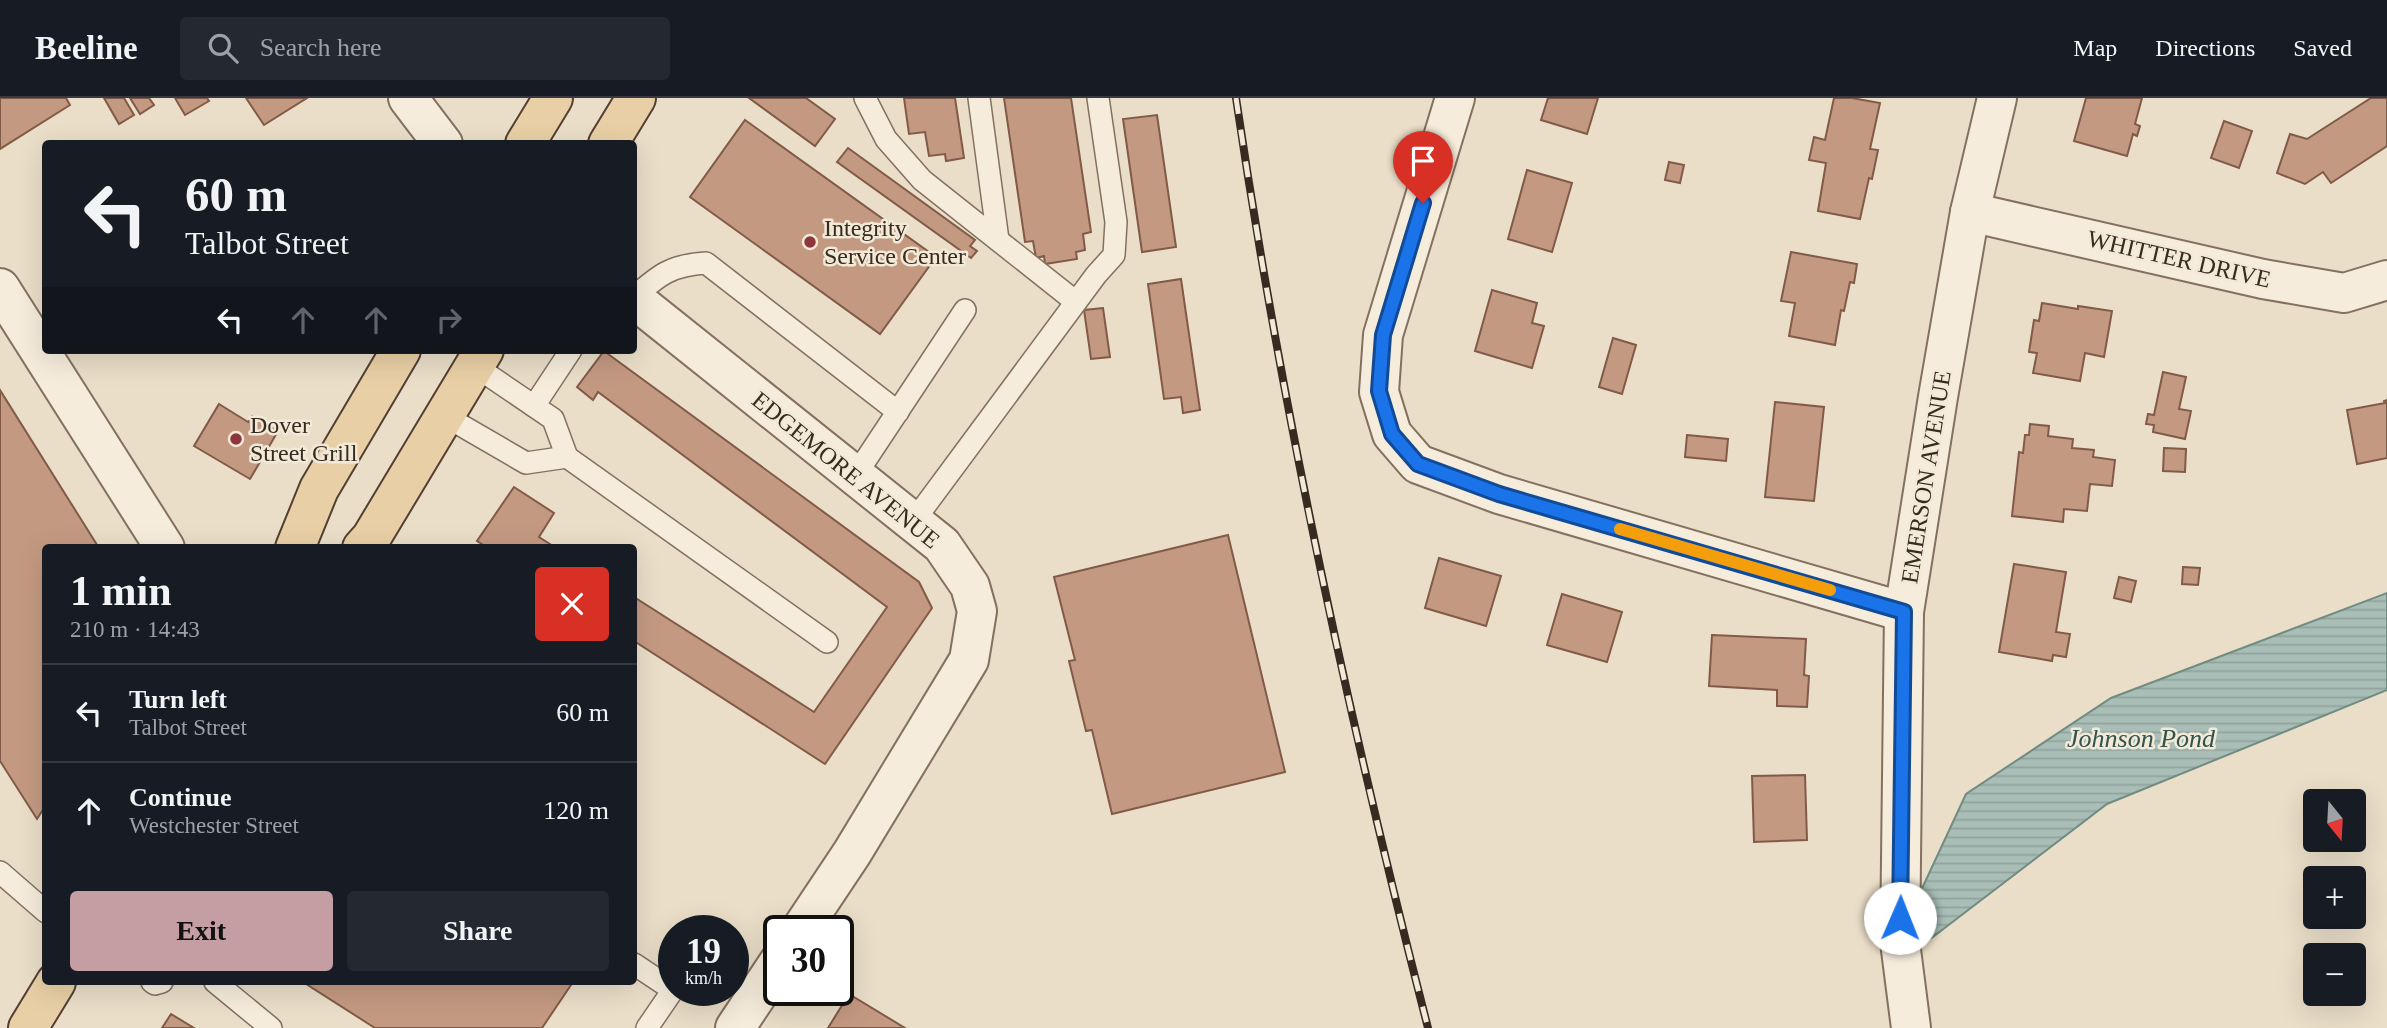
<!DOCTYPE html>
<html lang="en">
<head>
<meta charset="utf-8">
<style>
	:root { --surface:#171b24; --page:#242831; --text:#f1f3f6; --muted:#9ea1a6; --line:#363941; --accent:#c49ea2 }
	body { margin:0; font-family:"Times New Roman",serif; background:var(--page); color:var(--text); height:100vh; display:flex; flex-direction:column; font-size:26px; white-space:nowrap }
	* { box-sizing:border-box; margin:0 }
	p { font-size:23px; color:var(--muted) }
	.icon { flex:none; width:38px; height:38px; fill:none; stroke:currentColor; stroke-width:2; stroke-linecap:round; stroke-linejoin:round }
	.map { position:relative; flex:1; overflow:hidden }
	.sheet { position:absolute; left:42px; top:446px; width:595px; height:441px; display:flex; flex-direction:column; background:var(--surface); border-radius:7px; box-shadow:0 7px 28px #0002 }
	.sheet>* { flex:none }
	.hud { position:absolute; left:42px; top:42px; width:595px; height:214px; border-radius:7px; box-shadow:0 7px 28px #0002; background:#171b24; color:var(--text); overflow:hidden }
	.needle { width:46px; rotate:162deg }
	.buttons { position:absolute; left:2303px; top:691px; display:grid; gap:14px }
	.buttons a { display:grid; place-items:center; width:63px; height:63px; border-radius:7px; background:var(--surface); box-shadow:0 7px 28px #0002; font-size:35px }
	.speed { position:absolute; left:658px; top:817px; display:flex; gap:14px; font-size:35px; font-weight:700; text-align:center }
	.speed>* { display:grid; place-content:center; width:91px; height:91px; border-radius:50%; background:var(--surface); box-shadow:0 7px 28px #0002; line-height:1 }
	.speed small { font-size:18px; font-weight:400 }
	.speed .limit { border:4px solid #111; border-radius:10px; background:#fff; color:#111 }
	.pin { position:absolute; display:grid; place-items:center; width:60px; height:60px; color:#fff; margin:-72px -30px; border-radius:50% 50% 50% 0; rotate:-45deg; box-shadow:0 0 7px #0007 }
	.pin .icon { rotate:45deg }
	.me { position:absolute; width:77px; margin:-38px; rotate:1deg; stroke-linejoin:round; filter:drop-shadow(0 0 5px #0008) }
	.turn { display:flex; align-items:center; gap:24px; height:147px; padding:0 28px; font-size:32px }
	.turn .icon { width:91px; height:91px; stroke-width:2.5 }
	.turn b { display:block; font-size:49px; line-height:60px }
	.lanes { display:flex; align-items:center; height:66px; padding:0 28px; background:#0003; justify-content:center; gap:35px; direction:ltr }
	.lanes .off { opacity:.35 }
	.round { display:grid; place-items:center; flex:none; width:74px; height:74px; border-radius:7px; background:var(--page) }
	.overview { display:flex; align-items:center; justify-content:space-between; height:119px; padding:0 28px }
	h1 { font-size:42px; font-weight:700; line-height:52px }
	.primary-button { display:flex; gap:14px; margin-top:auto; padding:14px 28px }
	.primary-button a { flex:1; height:80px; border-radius:7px; background:var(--accent); color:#111; font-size:28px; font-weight:700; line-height:80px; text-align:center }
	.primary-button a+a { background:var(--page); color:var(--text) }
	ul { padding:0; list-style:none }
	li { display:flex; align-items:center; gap:21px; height:98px; padding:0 28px; border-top:2px solid var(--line) }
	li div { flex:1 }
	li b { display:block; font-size:26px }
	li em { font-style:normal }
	header { display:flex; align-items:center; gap:42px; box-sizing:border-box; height:98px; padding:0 35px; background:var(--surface); border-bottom:2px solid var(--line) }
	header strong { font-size:33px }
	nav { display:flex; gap:38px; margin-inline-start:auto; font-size:24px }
	.search { width:490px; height:63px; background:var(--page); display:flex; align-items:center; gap:18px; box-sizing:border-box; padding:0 24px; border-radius:7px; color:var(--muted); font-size:26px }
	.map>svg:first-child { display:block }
	.water { fill:url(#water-rules); stroke:#708c83; stroke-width:2 }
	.building { fill:#c49982; stroke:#815a48; stroke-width:2 }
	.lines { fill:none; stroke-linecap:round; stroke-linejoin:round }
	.lane-casing { stroke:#84705f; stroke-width:24 }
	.street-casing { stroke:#84705f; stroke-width:42 }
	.primary-casing { stroke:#533f33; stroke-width:42 }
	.lane { stroke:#f5ecdb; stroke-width:21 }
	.street { stroke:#f5ecdb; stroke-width:38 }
	.primary { stroke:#e8cfa5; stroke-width:38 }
	.rail-casing { stroke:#362a21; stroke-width:8 }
	.rail { stroke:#f2e9d7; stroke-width:5; stroke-dasharray:16; stroke-linecap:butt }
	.route-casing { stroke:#114b97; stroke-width:18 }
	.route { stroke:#1a73e8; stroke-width:12 }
	.slow { stroke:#f59e0b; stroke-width:12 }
	.poi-dot { fill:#8d363c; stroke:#f2e9d7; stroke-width:2.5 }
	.labels { text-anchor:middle; stroke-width:5; stroke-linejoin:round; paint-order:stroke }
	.poi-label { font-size:24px; fill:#362a21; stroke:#f2e9d7; text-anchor:start }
	.street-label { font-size:24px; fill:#362a21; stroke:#f2e9d7 }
	.water-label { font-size:26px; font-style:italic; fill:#325450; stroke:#f2e9d7 }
</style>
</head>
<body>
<header>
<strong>Beeline</strong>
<div class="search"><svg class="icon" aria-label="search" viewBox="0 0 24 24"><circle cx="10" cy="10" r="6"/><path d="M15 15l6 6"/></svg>Search here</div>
<nav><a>Map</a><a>Directions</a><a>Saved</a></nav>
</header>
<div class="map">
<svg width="2387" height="930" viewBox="0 0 2387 930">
	<defs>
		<pattern id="water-rules" width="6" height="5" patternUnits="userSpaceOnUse" patternTransform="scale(1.75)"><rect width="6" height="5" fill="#a9beb7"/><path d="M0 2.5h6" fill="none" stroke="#92a39d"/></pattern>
	</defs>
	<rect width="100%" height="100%" fill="#eadec8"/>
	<polygon class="water" points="2387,495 2387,592 2107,706 1921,848 1919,797 1966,696 2111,600"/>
	<g class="building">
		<polygon points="0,0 66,0 70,7 0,51"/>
		<polygon points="104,0 124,0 134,17 119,26"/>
		<polygon points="130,0 149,0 154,7 140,16"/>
		<polygon points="175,0 207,0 209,3 185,17"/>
		<polygon points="246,0 307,0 264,27"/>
		<polygon points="749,0 806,0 835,21 815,48"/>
		<polygon points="904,0 955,0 964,60 946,63 945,56 929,58 925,34 909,36"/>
		<polygon points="1004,0 1071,0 1091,134 1083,136 1085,152 1076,154 1077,161 1045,166 1044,158 1036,160 1033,143 1025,144"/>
		<polygon points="1548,0 1598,0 1587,36 1541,22"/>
		<polygon points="1834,0 1852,0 1880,5 1870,51 1878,52 1872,81 1869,80 1860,121 1818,113 1826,65 1809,62 1814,39 1825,42"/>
		<polygon points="2086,0 2142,0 2135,26 2140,28 2137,38 2133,36 2127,58 2074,43"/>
		<polygon points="2371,0 2387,0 2387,48 2331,85 2323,74 2305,86 2277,75 2290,36 2307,41"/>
		<polygon points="1157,17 1176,149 1142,154 1123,21"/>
		<polygon points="745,22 936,159 880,236 690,99"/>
		<polygon points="2224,23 2252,33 2239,70 2211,60"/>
		<polygon points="848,50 975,142 970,148 977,153 971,160 837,64"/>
		<polygon points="1669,64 1684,67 1680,85 1665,82"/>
		<polygon points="1527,72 1572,85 1552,154 1508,141"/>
		<polygon points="1791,154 1857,166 1854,185 1850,184 1844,213 1841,212 1835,247 1789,238 1795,205 1781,203"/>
		<polygon points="1181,181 1200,312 1183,315 1181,299 1164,301 1148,186"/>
		<polygon points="1492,192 1537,205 1532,225 1544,228 1532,270 1475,253"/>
		<polygon points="2042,205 2078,211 2078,208 2112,213 2104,259 2085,255 2080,283 2033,275 2037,255 2029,254 2034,222 2039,223"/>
		<polygon points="1103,210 1110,259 1091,261 1084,212"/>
		<polygon points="1613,240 1636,247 1622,296 1599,289"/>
		<polygon points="604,253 919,484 932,510 825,666 634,543 634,499 814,614 887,509 598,294 593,302 577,289"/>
		<polygon points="2163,274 2186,279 2179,311 2191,313 2185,341 2153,334 2154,327 2146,326 2148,316 2154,317"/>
		<polygon points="0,292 99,450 46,450 46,707 37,721 0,663"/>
		<polygon points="2387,302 2387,360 2357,366 2347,312 2385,305 2384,303"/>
		<polygon points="1775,304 1824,309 1814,403 1765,399"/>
		<polygon points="219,306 248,324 252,318 278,333 250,381 194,348"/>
		<polygon points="2030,326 2049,328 2048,338 2073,341 2072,350 2094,352 2093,359 2115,362 2112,388 2090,386 2087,413 2064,411 2063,424 2012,418 2019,354 2023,355 2025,337 2029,337"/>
		<polygon points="1687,337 1728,341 1726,363 1685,359"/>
		<polygon points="2164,350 2186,351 2185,374 2163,373"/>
		<polygon points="514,389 554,415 539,439 556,450 488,450 477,443"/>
		<polygon points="1228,437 1285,674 1112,716 1092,632 1086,633 1069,563 1075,562 1054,479"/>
		<polygon points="1439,460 1501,478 1486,528 1425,510"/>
		<polygon points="2014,466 2066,474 2056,534 2070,536 2066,559 2053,557 2052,563 1999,554"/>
		<polygon points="2183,469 2200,470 2198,487 2182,486"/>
		<polygon points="2119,479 2136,483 2131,504 2114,500"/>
		<polygon points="1562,496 1622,514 1607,564 1547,547"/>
		<polygon points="1712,537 1806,541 1804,577 1809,578 1807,609 1777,608 1777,592 1709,588"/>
		<polygon points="1805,677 1807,742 1754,744 1752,678"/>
		<polygon points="303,884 573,884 542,930 375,930"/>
		<polygon points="849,896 905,930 828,930"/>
		<polygon points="171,916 194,930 162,930"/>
	</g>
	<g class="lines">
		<defs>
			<g id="lane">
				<polyline points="865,0 886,41 922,82 1076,204"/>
				<polyline points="979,0 998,142"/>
				<path d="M634 199C659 177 671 167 706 165L898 314"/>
				<polyline points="475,268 553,321 567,359 827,544"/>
				<polyline points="534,308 571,252"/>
				<polyline points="445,318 526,365 567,359"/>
				<polyline points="855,378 965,212"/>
				<polyline points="913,424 1096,177 1114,157 1116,124 1098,0"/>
				<polyline points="0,774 46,814"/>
				<polyline points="634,866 673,892 647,930"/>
				<polyline points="152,884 155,886 162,884"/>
				<polyline points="215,884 271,930"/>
			</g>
			<g id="street">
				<polyline points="408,0 443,46"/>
				<polyline points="1455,0 1383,237 1379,294 1392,336 1418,366 1499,396 1904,514"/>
				<polyline points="1970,114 2263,181 2344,195 2387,182"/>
				<polyline points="0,190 165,450"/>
				<polyline points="634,201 942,447 970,488 977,513 969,562 852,755 800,833"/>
				<polyline points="735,930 779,864"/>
				<polyline points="1911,930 1900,844 1904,514 1938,299 1970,114 1997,0"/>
			</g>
			<g id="primary">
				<polyline points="525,46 553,0"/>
				<polyline points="608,46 636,0"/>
				<polyline points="295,450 319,391 401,252"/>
				<polyline points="362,450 371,440 484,252"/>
				<polyline points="28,930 56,884"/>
			</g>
		</defs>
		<use href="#lane" class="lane-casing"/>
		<use href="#street" class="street-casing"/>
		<use href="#primary" class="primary-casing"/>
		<use href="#lane" class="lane"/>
		<use href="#street" class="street"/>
		<use href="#primary" class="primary"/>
		<defs>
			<path id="rail" d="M1236 0C1282 313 1349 623 1428 930"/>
		</defs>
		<use href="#rail" class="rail-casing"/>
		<use href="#rail" class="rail"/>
	</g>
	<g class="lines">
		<defs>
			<polyline id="route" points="1423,105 1383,237 1379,293 1392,336 1418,366 1499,396 1904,514 1900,820"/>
		</defs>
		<use href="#route" class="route-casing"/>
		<use href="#route" class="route"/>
		<polyline class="slow" points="1620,431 1830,492"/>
	</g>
	<g class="poi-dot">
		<circle cx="810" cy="144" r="7"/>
		<circle cx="236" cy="341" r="7"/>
	</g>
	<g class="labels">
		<g class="poi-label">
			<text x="824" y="138">Integrity<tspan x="824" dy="28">Service Center</tspan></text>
			<text x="250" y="335">Dover<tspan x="250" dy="28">Street Grill</tspan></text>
		</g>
		<g class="street-label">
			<text transform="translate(2179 161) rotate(13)" y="8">WHITTER DRIVE</text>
			<text transform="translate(846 372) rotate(39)" y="8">EDGEMORE AVENUE</text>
			<text transform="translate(1926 379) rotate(-81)" y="8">EMERSON AVENUE</text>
		</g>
		<g class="water-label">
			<text x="2141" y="649">Johnson Pond</text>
		</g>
	</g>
</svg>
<div class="buttons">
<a><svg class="needle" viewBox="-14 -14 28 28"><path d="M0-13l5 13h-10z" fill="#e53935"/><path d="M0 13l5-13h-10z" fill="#9ea1a6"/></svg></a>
<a>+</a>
<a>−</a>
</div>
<div class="speed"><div>19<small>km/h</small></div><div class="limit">30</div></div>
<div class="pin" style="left:1423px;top:105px;background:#d93025"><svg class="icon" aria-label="arrive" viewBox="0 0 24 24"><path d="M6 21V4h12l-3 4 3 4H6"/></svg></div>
<svg class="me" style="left:1900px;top:820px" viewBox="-20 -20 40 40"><circle r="19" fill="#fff"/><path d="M0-13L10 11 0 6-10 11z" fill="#1a73e8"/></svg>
<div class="hud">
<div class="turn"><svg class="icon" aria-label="left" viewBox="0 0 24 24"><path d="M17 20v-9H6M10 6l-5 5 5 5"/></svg><div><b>60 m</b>Talbot Street</div></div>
<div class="lanes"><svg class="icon" aria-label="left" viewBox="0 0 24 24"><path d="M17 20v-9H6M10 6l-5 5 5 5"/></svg><svg class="icon off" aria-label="ahead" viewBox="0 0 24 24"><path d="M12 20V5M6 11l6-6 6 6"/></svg><svg class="icon off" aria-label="ahead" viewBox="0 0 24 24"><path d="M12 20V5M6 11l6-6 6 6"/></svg><svg class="icon off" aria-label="right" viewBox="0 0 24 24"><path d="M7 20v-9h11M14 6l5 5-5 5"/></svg></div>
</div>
<section class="sheet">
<div class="overview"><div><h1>1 min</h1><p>210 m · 14:43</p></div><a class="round" style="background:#d93025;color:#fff"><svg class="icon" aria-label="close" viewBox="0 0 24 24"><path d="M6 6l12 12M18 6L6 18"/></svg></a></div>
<ul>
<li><svg class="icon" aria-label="left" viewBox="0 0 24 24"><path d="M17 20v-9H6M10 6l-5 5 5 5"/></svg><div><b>Turn left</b><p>Talbot Street</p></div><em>60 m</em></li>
<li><svg class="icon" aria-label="ahead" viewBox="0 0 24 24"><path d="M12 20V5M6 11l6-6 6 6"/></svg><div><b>Continue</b><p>Westchester Street</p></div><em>120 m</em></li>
</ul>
<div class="primary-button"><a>Exit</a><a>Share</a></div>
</section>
</div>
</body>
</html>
